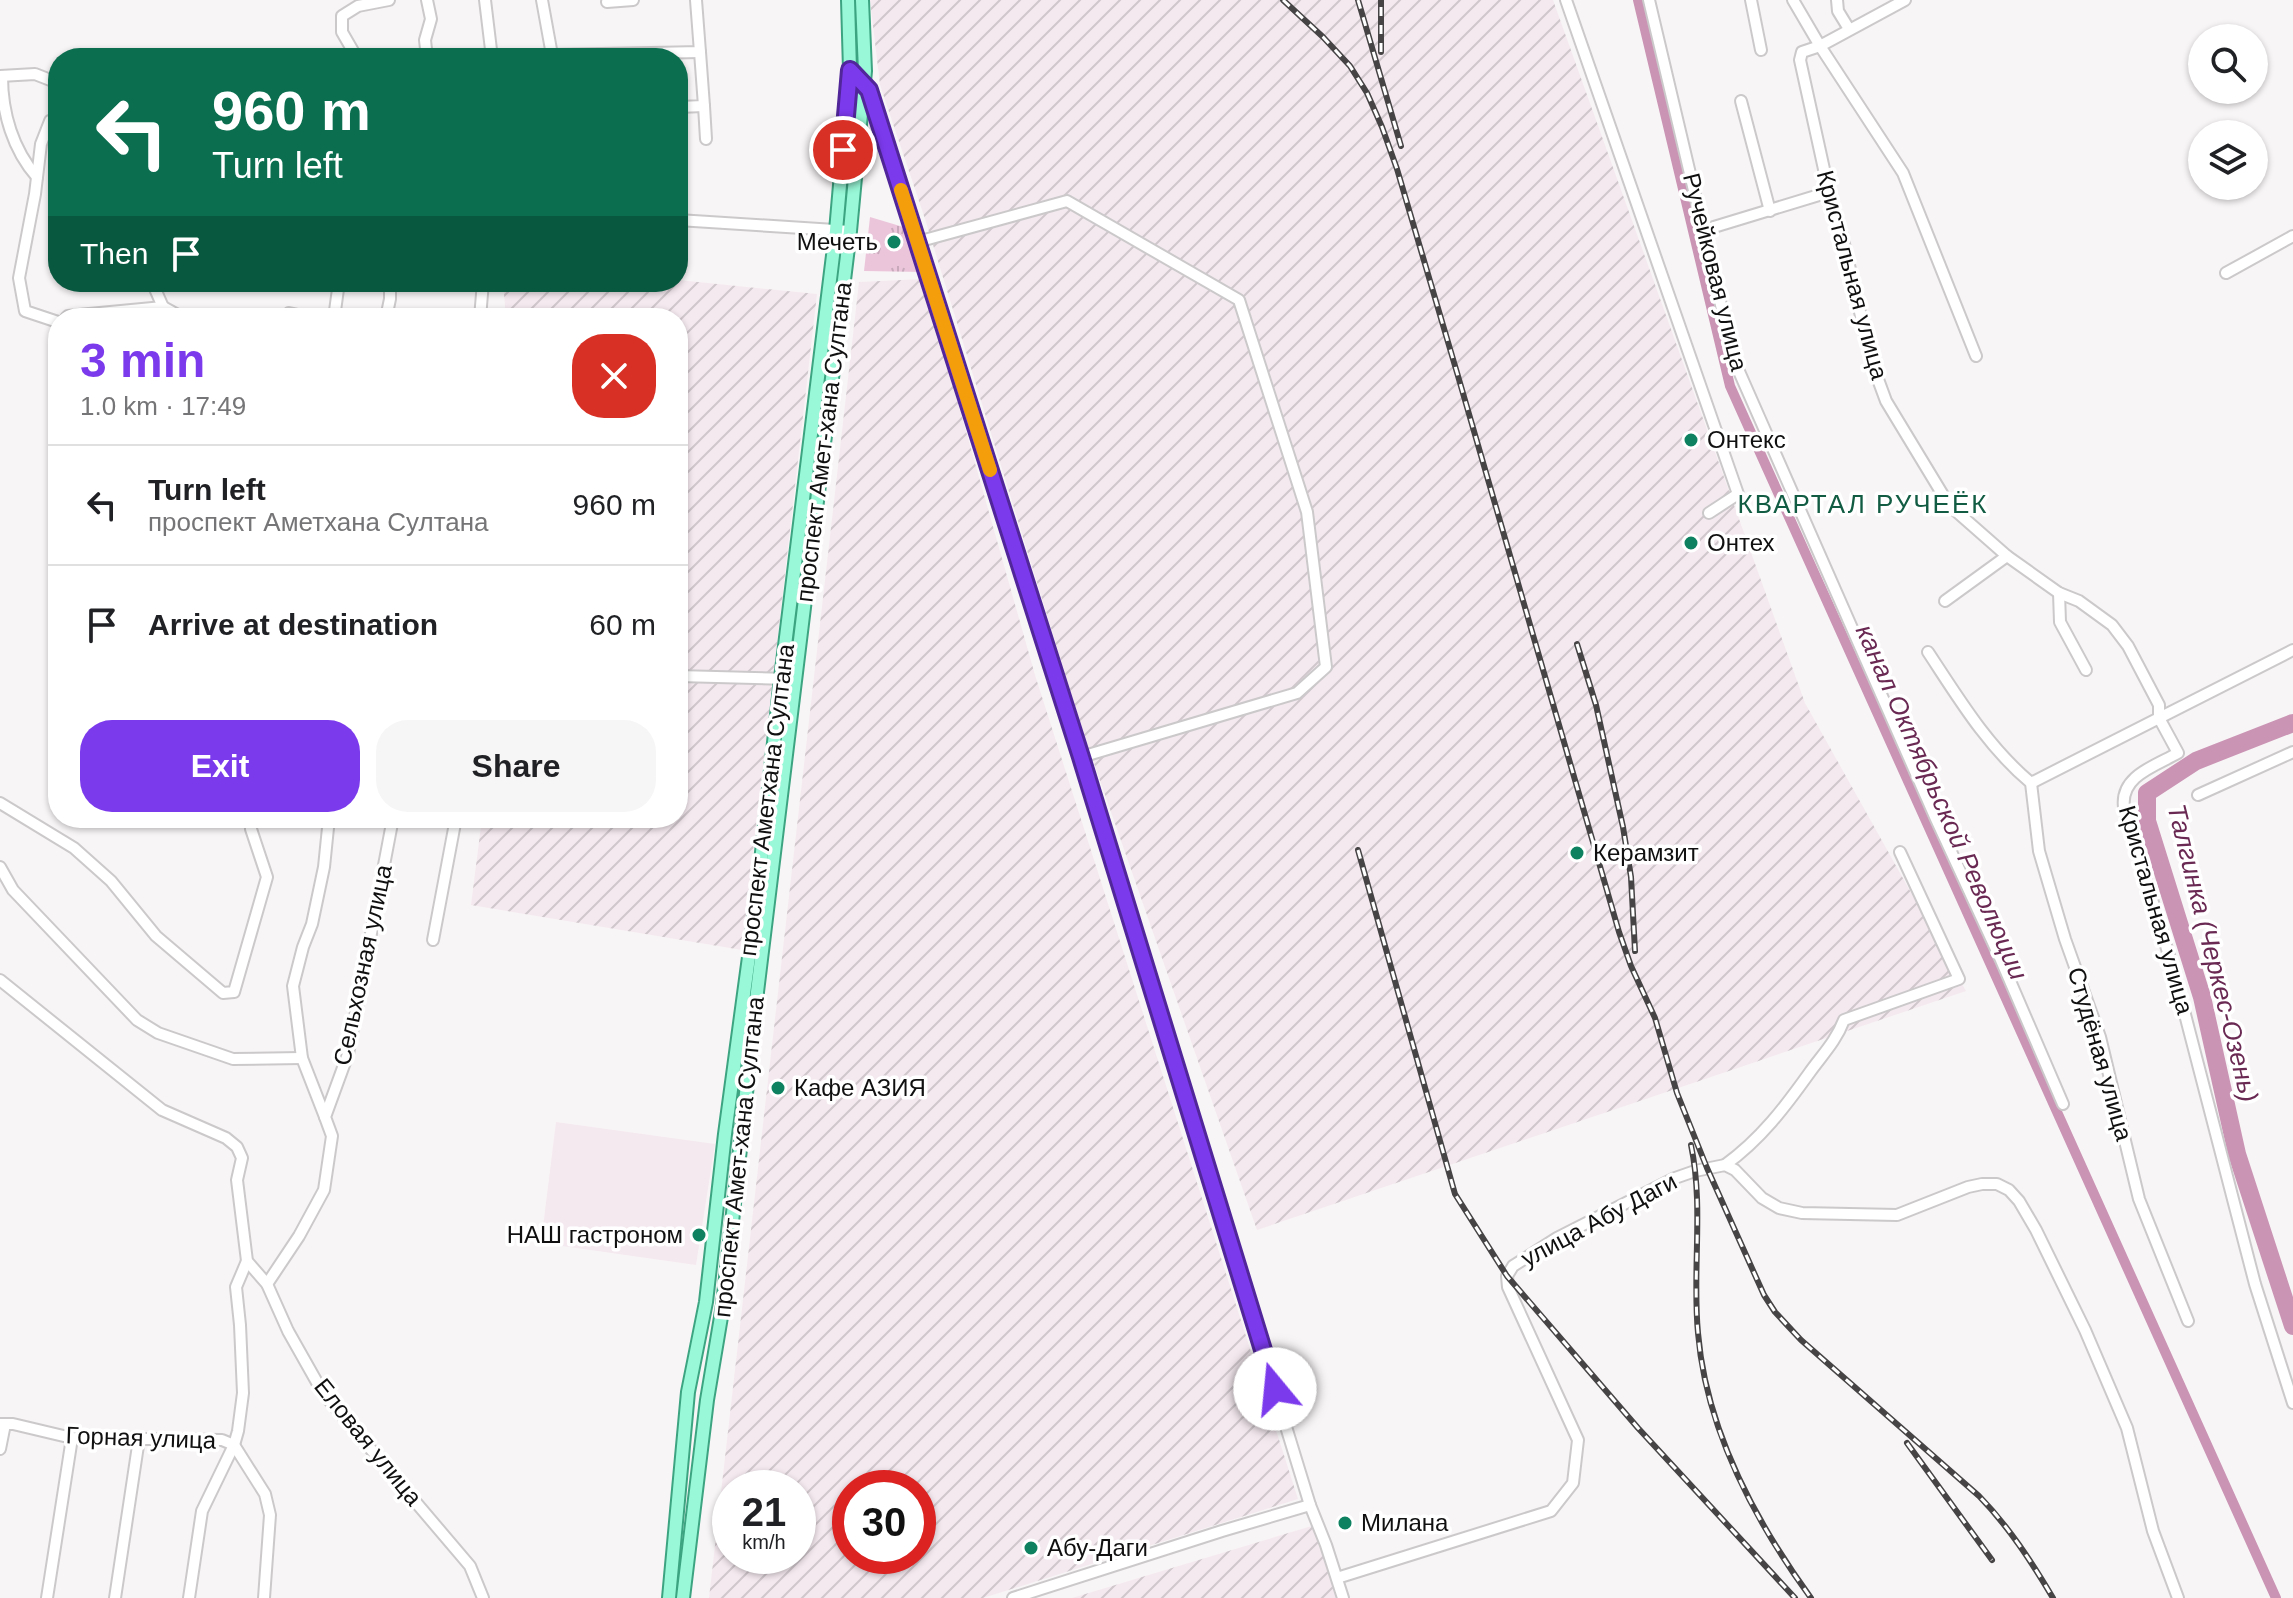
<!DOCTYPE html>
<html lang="en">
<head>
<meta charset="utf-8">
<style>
	:root { --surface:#fff; --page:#f6f6f6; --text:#202124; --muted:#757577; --line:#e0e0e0; --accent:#7c3aed }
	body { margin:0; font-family:Arial,sans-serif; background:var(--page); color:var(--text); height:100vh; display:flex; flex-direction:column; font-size:30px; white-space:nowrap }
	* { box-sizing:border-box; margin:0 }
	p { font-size:26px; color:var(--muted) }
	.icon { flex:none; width:44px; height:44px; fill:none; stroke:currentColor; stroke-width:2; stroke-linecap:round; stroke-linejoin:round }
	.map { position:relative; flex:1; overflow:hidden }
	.panel { position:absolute; left:48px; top:308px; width:640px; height:520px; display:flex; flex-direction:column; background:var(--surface); border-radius:32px; box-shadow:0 2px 6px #0004 }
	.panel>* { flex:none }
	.guide { position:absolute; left:48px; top:48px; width:640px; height:244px; border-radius:32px; box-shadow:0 2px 6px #0004; background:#0b6e4f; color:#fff; overflow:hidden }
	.tools { position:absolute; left:2188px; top:24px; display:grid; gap:16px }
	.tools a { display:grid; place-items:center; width:80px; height:80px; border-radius:50%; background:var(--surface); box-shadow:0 2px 6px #0004; font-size:40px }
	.speed { position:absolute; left:712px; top:1470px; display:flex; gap:16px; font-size:40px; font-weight:700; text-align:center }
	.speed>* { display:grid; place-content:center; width:104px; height:104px; border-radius:50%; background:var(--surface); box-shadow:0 2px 6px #0004; line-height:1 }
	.speed small { font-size:20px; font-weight:400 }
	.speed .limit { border:12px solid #d22; background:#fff; color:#111 }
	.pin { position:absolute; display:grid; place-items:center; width:68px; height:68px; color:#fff; margin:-34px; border:4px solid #fff; border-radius:50%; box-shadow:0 2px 8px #0007 }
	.me { position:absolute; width:88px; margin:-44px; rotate:343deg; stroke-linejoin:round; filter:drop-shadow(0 0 6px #0008) }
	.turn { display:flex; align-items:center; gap:28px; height:168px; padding:0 32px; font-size:36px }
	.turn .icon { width:104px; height:104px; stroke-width:2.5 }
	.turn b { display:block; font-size:56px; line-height:68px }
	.then { display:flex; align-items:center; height:76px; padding:0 32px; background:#0003; gap:16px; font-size:30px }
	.round { display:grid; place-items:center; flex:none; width:84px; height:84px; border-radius:32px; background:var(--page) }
	.summary { display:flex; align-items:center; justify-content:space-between; height:136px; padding:0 32px }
	h1 { font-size:48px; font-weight:700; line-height:60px; color:var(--accent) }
	.cta { display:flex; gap:16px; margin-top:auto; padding:16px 32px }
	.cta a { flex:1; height:92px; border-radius:32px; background:var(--accent); color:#fff; font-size:32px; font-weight:700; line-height:92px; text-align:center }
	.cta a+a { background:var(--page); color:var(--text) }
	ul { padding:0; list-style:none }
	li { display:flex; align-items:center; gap:24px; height:120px; padding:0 32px; border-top:2px solid var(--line) }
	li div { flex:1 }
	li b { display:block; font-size:30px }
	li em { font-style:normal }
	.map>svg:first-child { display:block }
	.built { fill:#f4e9ef }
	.industrial { fill:url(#industrial-furrows); fill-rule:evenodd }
	.park { fill:url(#park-tufts) }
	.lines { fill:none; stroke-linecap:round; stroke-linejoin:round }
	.canal { stroke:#ca94b4; stroke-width:10 }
	.river { stroke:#ca94b4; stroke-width:18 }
	.minor-casing { stroke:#ccc9cb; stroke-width:14 }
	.major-casing { stroke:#3da481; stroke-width:16 }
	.minor { stroke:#fff; stroke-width:10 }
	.major { stroke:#98f8d7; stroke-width:12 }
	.rail-casing { stroke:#464445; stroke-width:6 }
	.rail { stroke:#fff; stroke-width:3; stroke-dasharray:9; stroke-linecap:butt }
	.route-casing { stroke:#51269a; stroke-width:20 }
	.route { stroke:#7c3aed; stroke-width:14 }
	.slow { stroke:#f59e0b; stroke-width:14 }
	.poi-dot { fill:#0d8160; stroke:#fff; stroke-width:3 }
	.labels { text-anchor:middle; stroke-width:7; stroke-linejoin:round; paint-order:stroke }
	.poi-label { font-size:24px; fill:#111011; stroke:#fff; text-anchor:start }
	.street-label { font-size:24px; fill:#111011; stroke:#fff }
	.neighbourhood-label { font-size:26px; letter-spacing:2px; fill:#125c44; stroke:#fff }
	.water-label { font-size:26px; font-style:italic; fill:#692953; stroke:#fff }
</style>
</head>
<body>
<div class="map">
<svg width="2293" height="1598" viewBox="0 0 2293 1598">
	<defs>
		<pattern id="industrial-furrows" width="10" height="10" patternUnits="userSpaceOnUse" patternTransform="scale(2)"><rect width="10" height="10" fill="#f4e9ef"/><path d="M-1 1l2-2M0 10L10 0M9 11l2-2" fill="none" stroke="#d0c7cc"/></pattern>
		<pattern id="park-tufts" width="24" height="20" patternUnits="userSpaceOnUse" patternTransform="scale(2)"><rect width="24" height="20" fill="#ebc6db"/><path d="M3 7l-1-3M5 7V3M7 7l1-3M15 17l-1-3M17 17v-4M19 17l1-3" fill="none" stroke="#c8a9bb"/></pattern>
	</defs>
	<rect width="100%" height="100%" fill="#f8f5f6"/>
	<polygon class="built" points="556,1122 715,1144 696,1265 541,1243"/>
	<g class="industrial">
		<polygon points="870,0 1553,0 1805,703 1966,991 1257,1230 1083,732 925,219 880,85"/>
		<path d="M923 279 1035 675 1298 1499 983 1598H709L859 282ZM730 1488H798V1556H730ZM850 1488H918V1556H850Z"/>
		<polygon points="678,280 817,294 742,950 471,905 482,818 678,818 678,318 506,318 503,282"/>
		<polygon points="1315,1525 1338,1598 1072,1598"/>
	</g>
	<polygon class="park" points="870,217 910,229 922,272 864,271"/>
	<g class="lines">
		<polyline class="canal" points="1638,0 1730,386 2276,1598"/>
		<polyline class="river" points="2293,723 2196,761 2147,793 2147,821 2202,997 2237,1154 2293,1326"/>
		<defs>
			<g id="minor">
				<polyline points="485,0 492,58"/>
				<polyline points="542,0 552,55"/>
				<polyline points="1566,0 1738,494 1709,513"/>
				<polyline points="1649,0 1734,360 1936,819 2001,960 2063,1104"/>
				<polyline points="1751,0 1761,50"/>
				<polyline points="1793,0 1820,46 1905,0"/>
				<polyline points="1837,0 1838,11 1849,29"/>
				<polyline points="607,2 633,0"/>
				<polyline points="357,58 342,32 342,16 358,6 389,0"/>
				<polyline points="427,58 425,40 431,19 427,0"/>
				<polyline points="552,58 552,55 700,52 696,0"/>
				<polyline points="850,70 869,90 1081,757 1310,1505 1326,1545 1343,1598"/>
				<polyline points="0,76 35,74 58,83"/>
				<path d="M2 76C2 113 13 150 37 177"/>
				<polyline points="1741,101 1770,211"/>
				<polyline points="704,106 706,139"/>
				<polyline points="678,107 704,106 700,52"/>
				<polyline points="58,122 50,121 41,144 35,194 19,278 25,311 58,322"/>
				<polyline points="678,220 850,231"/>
				<polyline points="1704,230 1829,192"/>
				<polyline points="917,242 1067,201 1239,300 1307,512 1326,667 1297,693 1081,757"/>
				<polyline points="2226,273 2293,236"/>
				<polyline points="152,282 163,307"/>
				<polyline points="289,313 312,318 334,318 339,282"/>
				<polyline points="66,318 68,316 163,307 183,318"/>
				<polyline points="386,318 390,299 390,282"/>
				<polyline points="480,318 483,282"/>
				<path d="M1976 356 1903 173 1820 46 1802 52 1800 60 1829 192 1841 231 1872 363 1886 401 1949 505 2007 556 2059 593 2079 601 2112 625 2128 646 2159 705V718L2178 753C2155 766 2120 776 2124 807L2174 972 2255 1284 2293 1403"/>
				<polyline points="2059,593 2060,622 2086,670"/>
				<polyline points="1945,601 2007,556"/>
				<path d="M1928 652C1959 699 1987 746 2031 783L2039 851 2065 939 2100 1037 2139 1199 2188 1321"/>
				<polyline points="678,676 788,679"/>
				<polyline points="2031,783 2293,650"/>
				<polyline points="2198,795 2293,752"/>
				<polyline points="0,803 74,848 111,881 156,936 223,993 234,992 267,877 251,829 251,818"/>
				<polyline points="0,867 13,890 137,1020 158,1033 233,1059 302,1058"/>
				<polyline points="433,940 456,818"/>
				<polyline points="0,980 162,1110 226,1138 237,1147 242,1158 237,1180 247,1261 267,1284 288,1331 323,1393 470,1566 483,1598"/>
				<polyline points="325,1117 302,1058 293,986 303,947 312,924 324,867 329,818"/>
				<path d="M1725 1165C1761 1139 1785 1107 1810 1072 1823 1054 1836 1041 1844 1020L1959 979 1900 852"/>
				<polyline points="267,1284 299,1236 324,1190 332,1136 325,1117 348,1054 393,818"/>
				<polyline points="0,1424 13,1424 72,1438 222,1440 234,1445"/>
				<polyline points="234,1445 265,1494 270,1515 264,1598"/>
				<polyline points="0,1449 5,1424"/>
				<polyline points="1337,1578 1551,1511 1573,1483 1578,1440 1508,1287 1507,1276 1513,1266 1557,1238 1675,1178 1695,1171 1725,1165 1735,1170 1762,1198 1779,1208 1802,1213 1897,1215 1968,1187 1982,1184 1997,1184 2009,1190 2019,1201 2036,1230 2085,1330 2127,1428 2153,1531 2178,1598"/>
				<polyline points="47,1598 72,1438"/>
				<polyline points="115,1598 139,1439"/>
				<polyline points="189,1598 202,1511 234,1445 238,1431 243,1393 240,1325 236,1287 247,1261"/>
				<polyline points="1013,1598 1222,1531 1310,1505"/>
			</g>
			<g id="major">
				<polyline points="669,1598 688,1392 706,1302 725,1134 757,898 781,678 836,231 850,70 848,0"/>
				<polyline points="683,1598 707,1400 723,1305 757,992 850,231 865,71 862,0"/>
			</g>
		</defs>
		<use href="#minor" class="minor-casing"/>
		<use href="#major" class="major-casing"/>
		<use href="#minor" class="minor"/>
		<use href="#major" class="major"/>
		<defs>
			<g id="rail">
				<path d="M1283 0 1323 37 1350 66 1367 93 1382 127 1397 169 1458 376 1619 932 1631 966 1655 1018 1677 1093 1707 1168 1764 1295 1775 1312 1801 1340 1979 1496C2009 1527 2031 1561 2053 1598"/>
				<polyline points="1358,0 1401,146"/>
				<polyline points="1381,52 1381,0"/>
				<polyline points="1577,644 1596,705 1623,827 1631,877 1635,951"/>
				<polyline points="1358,850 1455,1194 1507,1276 1638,1428 1795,1598"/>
				<path d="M1691 1145C1704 1207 1692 1271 1698 1333 1706 1430 1755 1521 1811 1598"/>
				<polyline points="1907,1443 1992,1560"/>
			</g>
		</defs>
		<use href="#rail" class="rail-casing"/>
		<use href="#rail" class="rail"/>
	</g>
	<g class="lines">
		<defs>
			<polyline id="route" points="843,150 850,70 869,90 1081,757 1275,1389"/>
		</defs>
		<use href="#route" class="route-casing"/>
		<use href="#route" class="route"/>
		<polyline class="slow" points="901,190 990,470"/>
	</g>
	<g class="poi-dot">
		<circle cx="894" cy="242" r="8"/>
		<circle cx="1691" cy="440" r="8"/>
		<circle cx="1691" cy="543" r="8"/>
		<circle cx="1577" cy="853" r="8"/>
		<circle cx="778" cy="1088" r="8"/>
		<circle cx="699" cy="1235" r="8"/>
		<circle cx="1345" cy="1523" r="8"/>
		<circle cx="1031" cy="1548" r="8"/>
	</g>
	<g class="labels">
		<g class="poi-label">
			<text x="878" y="250" text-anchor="end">Мечеть</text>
			<text x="1707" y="448">Онтекс</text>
			<text x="1707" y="551">Онтех</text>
			<text x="1593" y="861">Керамзит</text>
			<text x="794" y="1096">Кафе АЗИЯ</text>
			<text x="683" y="1243" text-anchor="end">НАШ гастроном</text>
			<text x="1361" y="1531">Милана</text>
			<text x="1047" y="1556">Абу-Даги</text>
		</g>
		<g class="street-label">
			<text transform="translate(1715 272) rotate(76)" y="8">Ручейковая улица</text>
			<text transform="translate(1852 275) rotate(75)" y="8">Кристальная улица</text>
			<text transform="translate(824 442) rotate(-83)" y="8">проспект Амет-хана Султана</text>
			<text transform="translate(767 800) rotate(-83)" y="8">проспект Аметхана Султана</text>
			<text transform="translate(2156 910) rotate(74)" y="8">Кристальная улица</text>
			<text transform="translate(363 965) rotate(-78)" y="8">Сельхозная улица</text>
			<text transform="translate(2100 1054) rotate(74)" y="8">Студёная улица</text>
			<text transform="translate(739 1157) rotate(-84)" y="8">проспект Амет-хана Султана</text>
			<text transform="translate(1599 1220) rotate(-28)" y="8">улица Абу Даги</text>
			<text transform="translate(141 1438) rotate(2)" y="8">Горная улица</text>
			<text transform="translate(368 1442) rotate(51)" y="8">Еловая улица</text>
		</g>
		<g class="neighbourhood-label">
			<text x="1863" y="513">КВАРТАЛ РУЧЕЁК</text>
		</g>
		<g class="water-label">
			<text transform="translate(1942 802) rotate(66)" y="9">канал Октябрьской Революции</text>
			<text transform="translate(2213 953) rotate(76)" y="9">Талгинка (Черкес-Озень)</text>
		</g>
	</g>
</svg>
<div class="tools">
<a><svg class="icon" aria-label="search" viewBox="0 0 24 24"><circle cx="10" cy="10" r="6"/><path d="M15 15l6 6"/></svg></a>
<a><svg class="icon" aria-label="layers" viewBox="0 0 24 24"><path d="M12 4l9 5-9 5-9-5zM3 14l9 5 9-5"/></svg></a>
</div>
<div class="speed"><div>21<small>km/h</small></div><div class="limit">30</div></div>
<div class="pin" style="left:843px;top:150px;background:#d93025"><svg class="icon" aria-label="arrive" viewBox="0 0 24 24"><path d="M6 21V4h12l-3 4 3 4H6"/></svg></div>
<svg class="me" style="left:1275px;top:1389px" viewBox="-20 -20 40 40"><circle r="19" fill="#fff"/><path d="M0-13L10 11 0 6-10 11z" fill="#7c3aed"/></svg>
<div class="guide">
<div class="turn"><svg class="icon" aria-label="left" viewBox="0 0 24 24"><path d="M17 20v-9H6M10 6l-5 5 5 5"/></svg><div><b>960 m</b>Turn left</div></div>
<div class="then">Then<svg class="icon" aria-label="arrive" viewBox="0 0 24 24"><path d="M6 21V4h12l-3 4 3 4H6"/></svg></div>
</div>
<section class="panel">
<div class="summary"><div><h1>3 min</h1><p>1.0 km · 17:49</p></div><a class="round" style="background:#d93025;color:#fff"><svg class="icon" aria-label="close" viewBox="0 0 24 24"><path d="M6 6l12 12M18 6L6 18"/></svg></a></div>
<ul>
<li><svg class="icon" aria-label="left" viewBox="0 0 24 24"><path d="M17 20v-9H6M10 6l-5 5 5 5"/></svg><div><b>Turn left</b><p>проспект Аметхана Султана</p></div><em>960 m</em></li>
<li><svg class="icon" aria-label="arrive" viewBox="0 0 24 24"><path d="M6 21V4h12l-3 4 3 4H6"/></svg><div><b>Arrive at destination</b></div><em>60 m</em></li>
</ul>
<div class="cta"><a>Exit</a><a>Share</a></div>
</section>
</div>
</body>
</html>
